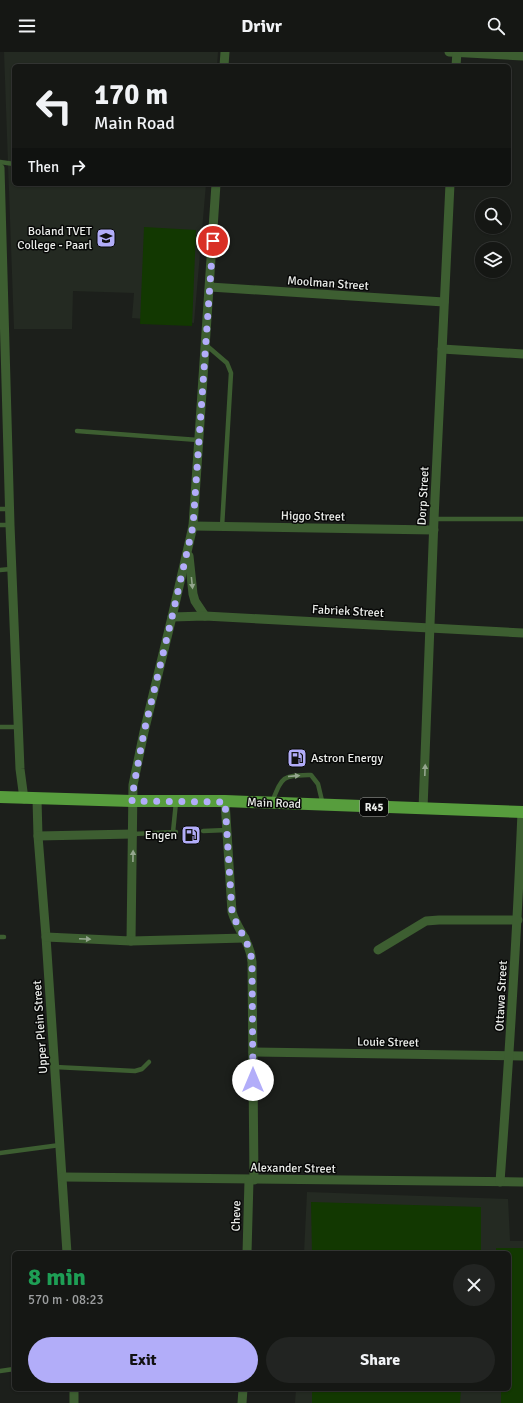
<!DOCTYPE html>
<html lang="en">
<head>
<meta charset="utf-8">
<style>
	:root { --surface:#151714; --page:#222422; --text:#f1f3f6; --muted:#9d9fa0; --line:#343634; --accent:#b2adf9 }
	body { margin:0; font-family:Signika,sans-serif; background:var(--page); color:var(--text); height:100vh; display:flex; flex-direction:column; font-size:15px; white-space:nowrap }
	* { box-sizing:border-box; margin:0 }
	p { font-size:13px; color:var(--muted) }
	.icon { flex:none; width:22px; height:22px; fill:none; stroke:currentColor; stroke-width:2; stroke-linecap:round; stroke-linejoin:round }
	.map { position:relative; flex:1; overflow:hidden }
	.panel { position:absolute; left:12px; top:1199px; width:499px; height:140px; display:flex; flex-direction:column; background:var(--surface); border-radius:6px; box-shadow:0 1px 3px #0004,0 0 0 1px var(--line) }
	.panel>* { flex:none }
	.top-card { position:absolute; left:12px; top:12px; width:499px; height:122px; border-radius:6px; box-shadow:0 1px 3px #0004,0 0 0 1px var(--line); background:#151714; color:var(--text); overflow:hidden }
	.controls { position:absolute; left:475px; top:146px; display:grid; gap:8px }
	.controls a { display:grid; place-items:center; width:36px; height:36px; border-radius:50%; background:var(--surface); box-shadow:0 1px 3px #0004,0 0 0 1px var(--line); font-size:20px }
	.pin { position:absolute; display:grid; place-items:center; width:34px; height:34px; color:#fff; margin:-17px; border:2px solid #fff; border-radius:50%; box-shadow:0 1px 4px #0007 }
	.me { position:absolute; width:44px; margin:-22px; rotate:0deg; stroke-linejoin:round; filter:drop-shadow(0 0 3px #0008) }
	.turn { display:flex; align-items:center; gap:14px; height:84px; padding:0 16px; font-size:18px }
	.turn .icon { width:52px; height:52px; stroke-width:2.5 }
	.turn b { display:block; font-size:28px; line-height:34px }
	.then { display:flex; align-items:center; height:38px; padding:0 16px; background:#0003; gap:8px; font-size:15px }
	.round { display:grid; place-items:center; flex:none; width:42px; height:42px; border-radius:21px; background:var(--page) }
	.head { display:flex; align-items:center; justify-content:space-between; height:68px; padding:0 16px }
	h1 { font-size:24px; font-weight:800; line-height:30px; color:#1e9e55 }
	.action { display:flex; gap:8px; margin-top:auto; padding:8px 16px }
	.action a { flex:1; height:46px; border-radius:24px; background:var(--accent); color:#111; font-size:16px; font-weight:800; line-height:46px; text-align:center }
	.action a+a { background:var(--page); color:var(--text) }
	header { display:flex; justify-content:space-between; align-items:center; height:52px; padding:0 16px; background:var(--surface); font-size:18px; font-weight:800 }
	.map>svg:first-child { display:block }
	.built { fill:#242a22 }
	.green { fill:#123801 }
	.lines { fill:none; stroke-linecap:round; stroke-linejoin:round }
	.lane { stroke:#3d5e31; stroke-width:4.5 }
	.street { stroke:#3d5e31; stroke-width:9 }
	.primary { stroke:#579d3d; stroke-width:12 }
	.oneway { fill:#94a68e }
	.route { stroke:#b2adf9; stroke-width:7; stroke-dasharray:0 12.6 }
	.labels { text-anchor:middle; stroke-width:3; stroke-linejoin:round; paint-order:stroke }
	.shield { fill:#070807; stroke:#a7a8a6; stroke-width:1 }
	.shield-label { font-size:11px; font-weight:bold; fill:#ebedea }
	.poi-label { font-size:12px; fill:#ebedea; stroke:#070807; text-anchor:end }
	.street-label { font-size:12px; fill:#ebedea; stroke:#070807 }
</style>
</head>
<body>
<header><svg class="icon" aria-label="menu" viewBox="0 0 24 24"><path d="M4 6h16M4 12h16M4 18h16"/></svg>Drivr<svg class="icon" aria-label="search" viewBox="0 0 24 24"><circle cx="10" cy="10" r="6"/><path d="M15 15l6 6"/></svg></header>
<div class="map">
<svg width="523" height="1351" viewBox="0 0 523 1351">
	<rect width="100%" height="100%" fill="#1c1f1b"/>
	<g class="built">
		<polygon points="4,0 218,0 217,14 14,14 14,132 206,132 194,271 132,266 134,241 73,239 72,277 14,277"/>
		<polygon points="307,1140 508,1147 510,1189 523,1189 523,1351 295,1351 296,1337 509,1337 509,1201 304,1201"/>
	</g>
	<g class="green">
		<polygon points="144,175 196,178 192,274 140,272"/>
		<polygon points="311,1150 481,1155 481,1201 312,1201"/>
		<polygon points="496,1196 523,1196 523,1351 501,1351 501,1337 509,1337 509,1201 496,1201"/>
		<polygon points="312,1337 461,1337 460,1351 312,1351"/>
	</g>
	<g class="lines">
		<g class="lane">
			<polyline points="0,110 14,112"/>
			<polyline points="206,293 227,311 231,321 222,475"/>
			<polyline points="77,379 198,388"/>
			<polyline points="0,457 9,457"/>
			<polyline points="434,467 523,467"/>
			<polyline points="0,473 10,473"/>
			<polyline points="0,518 11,517"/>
			<polyline points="0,675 18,675"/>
			<path d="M272 750C283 723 282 724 311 723L318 732 323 753"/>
			<polyline points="203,779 227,778"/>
			<polyline points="173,780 176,750"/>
			<polyline points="133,782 176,780"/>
			<polyline points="0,885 4,885"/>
			<polyline points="55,1015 135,1019 142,1017 149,1010"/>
			<polyline points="0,1101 60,1093"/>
			<polyline points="0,1319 14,1317"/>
		</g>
		<g class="street">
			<polyline points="449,0 523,4"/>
			<polyline points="224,14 225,0"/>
			<polyline points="456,14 457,0"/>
			<polyline points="0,116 10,473 20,717 24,747"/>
			<polyline points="210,235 444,250"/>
			<polyline points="442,297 523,302"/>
			<polyline points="193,474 434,478"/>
			<polyline points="189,504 193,542 195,549 205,564"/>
			<polyline points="172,565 205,564 523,581"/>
			<polyline points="37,747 38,784 46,885 67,1201"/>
			<path d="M225 749 232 860C238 879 250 889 252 910L254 1128"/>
			<polyline points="423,757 434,467 450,132"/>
			<polyline points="38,784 133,782"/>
			<polyline points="46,885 131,889 133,733 144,680 172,565 193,474 216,132"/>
			<polyline points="131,889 245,886"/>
			<polyline points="378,898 426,869 439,868 518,868"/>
			<polyline points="253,1000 523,1004"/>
			<polyline points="63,1125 523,1130"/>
			<path d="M500 1130C509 1007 517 883 522 760"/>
			<polyline points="247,1201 249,1128"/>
			<polyline points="74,1337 74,1351"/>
			<polyline points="242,1351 243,1337"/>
		</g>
		<polyline class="primary" points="0,745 132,749 225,749 523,760"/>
	</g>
	<defs><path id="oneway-solid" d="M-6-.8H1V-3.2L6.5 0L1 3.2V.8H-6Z"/></defs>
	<g class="oneway">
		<use href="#oneway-solid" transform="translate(192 531) rotate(84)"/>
		<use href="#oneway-solid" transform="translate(425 718) rotate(-88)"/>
		<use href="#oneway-solid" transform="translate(294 724) rotate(-5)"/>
		<use href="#oneway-solid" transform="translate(133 804) rotate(-89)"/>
		<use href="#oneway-solid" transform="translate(85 887) rotate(3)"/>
	</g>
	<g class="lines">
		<path class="route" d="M213 189 193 474 172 565 144 680 134 733 132 749 225 750 232 860C238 878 250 890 252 910L253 1028"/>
	</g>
	<defs>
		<symbol id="school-square" viewBox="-11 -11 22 22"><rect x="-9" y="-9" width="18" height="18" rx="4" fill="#b2adf9" stroke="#070807"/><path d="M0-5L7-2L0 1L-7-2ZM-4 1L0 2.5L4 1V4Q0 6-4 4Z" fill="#111"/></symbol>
		<symbol id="fuel-square" viewBox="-11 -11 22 22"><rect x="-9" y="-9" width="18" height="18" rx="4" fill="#b2adf9" stroke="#070807"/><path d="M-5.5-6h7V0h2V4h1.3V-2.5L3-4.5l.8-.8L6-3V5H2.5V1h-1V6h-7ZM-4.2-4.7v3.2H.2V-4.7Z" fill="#111"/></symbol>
	</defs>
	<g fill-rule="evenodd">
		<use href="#school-square" x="95" y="175" width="22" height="22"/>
		<use href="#fuel-square" x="286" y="695" width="22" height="22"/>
		<use href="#fuel-square" x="180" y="772" width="22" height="22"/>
	</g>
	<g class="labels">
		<rect class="shield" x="360" y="746" width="28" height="18" rx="3"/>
		<g class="shield-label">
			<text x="374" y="759">R45</text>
		</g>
		<g class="poi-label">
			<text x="92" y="183">Boland TVET<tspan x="92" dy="14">College - Paarl</tspan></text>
			<text x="311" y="710" text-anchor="start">Astron Energy</text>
			<text x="177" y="787">Engen</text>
		</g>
		<g class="street-label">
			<text transform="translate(328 231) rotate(4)" y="4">Moolman Street</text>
			<text transform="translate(423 444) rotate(-87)" y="4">Dorp Street</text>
			<text transform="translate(313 464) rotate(1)" y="4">Higgo Street</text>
			<text transform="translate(348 559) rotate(3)" y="4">Fabriek Street</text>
			<text transform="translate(274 751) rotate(2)" y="4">Main Road</text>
			<text transform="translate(501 944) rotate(-87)" y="4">Ottawa Street</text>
			<text transform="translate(40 975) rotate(-94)" y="4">Upper Plein Street</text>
			<text transform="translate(388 990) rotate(1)" y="4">Louie Street</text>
			<text transform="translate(293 1116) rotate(1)" y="4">Alexander Street</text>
			<text transform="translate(236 1164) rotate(-89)" y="4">Cheve</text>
		</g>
	</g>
</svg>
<div class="controls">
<a><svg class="icon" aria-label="search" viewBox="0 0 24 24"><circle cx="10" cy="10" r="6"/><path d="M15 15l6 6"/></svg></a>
<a><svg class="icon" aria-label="layers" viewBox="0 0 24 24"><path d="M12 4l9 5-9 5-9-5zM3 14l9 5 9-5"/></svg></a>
</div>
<div class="pin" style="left:213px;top:189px;background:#d93025"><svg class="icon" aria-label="arrive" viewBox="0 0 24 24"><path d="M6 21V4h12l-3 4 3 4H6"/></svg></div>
<svg class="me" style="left:253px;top:1028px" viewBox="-20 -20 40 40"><circle r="19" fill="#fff"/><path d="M0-13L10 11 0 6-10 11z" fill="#b2adf9"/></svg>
<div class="top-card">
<div class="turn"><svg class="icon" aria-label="left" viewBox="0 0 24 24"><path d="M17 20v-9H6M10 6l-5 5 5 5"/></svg><div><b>170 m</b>Main Road</div></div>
<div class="then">Then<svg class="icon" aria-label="right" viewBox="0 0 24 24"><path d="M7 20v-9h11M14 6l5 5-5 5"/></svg></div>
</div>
<section class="panel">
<div class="head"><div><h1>8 min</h1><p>570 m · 08:23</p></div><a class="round"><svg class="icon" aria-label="close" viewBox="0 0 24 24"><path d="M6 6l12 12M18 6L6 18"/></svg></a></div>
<div class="action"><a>Exit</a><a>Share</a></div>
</section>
</div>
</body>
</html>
